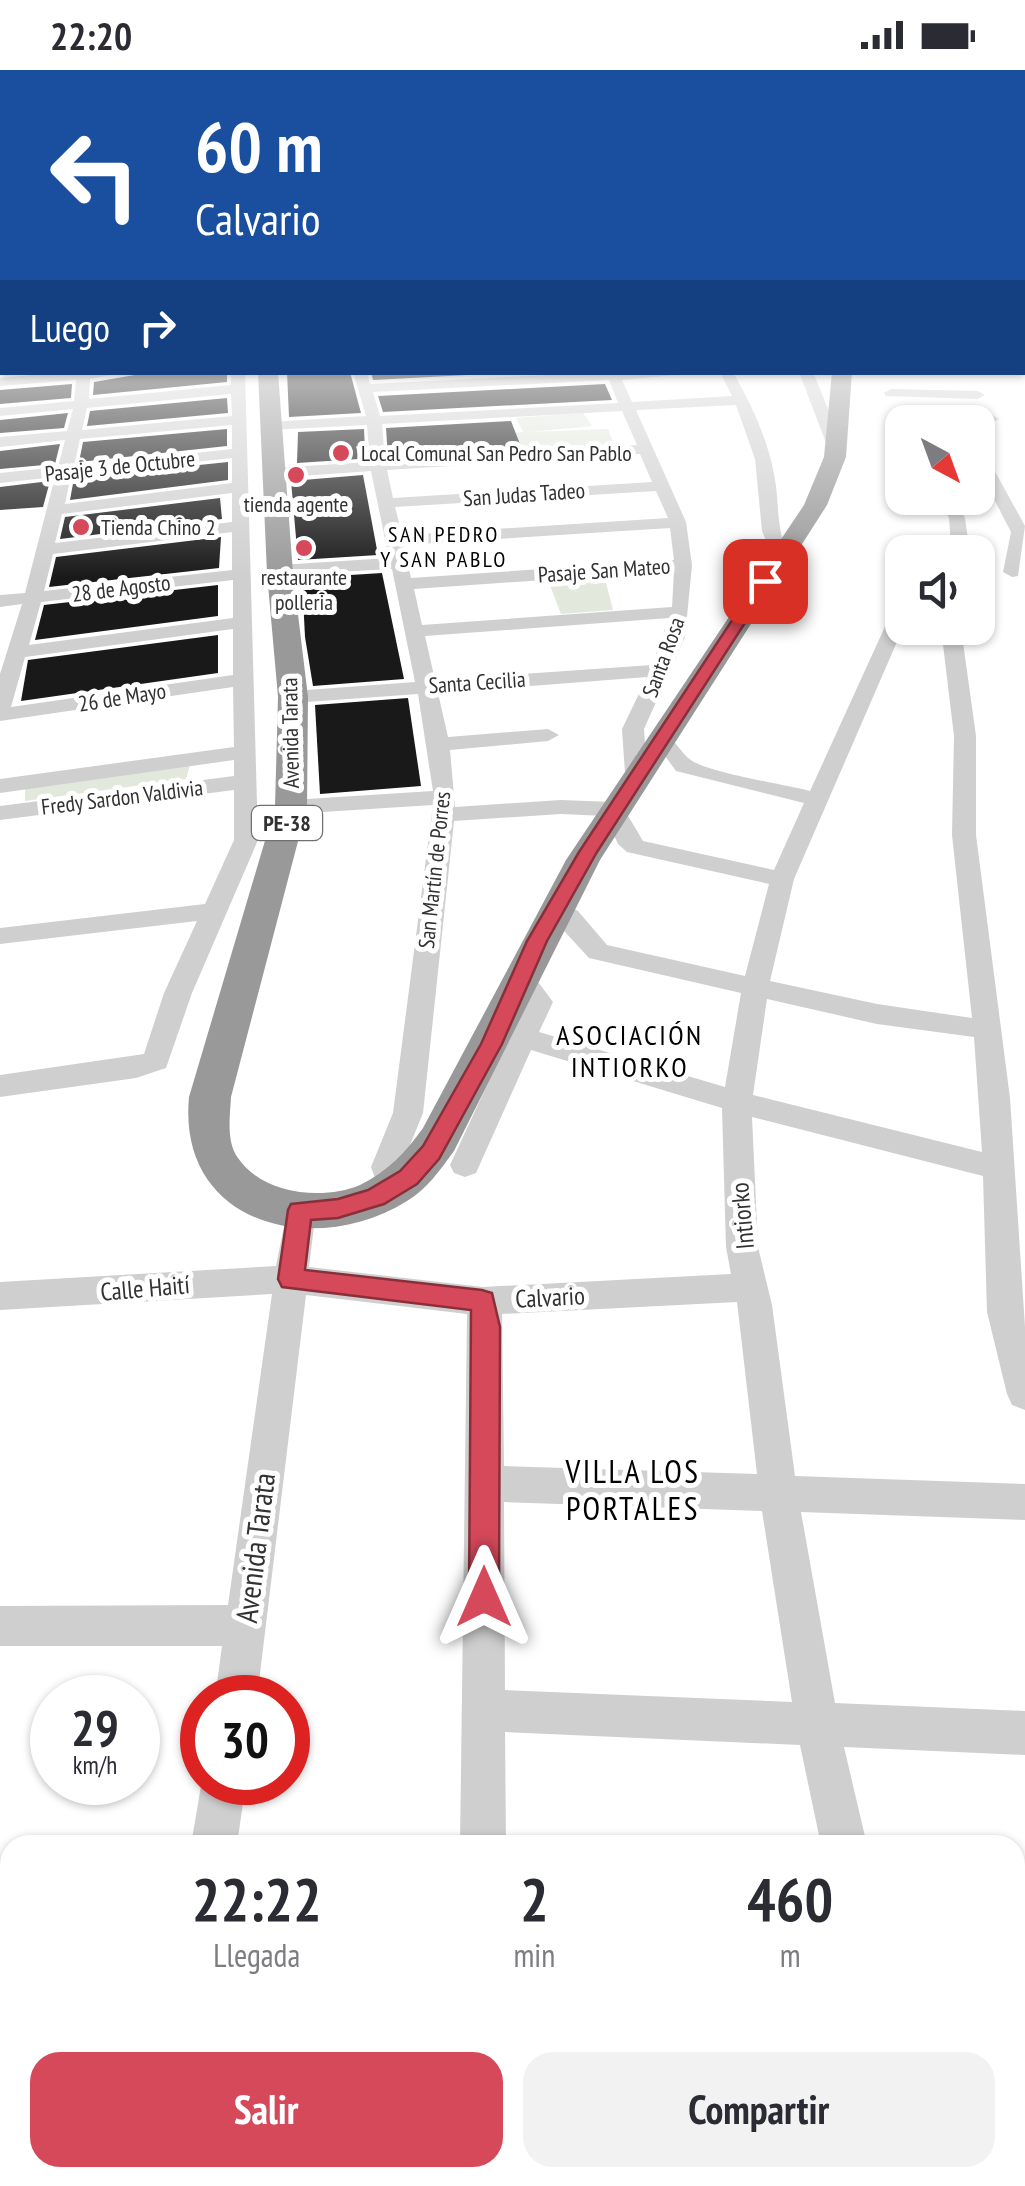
<!DOCTYPE html>
<html lang="es">
<head>
<meta charset="utf-8">
<style>
	:root { --surface:#fff; --page:#f2f2f3; --text:#2b2b33; --muted:#7c7c81; --accent:#d5495a }
	body { margin:0; font-family:"PT Sans Narrow",sans-serif; background:var(--page); color:var(--text); height:100vh; display:flex; flex-direction:column; font-size:38px; white-space:nowrap }
	* { box-sizing:border-box; margin:0 }
	p { font-size:32px; color:var(--muted) }
	.icon { flex:none; width:55px; height:55px; fill:none; stroke:currentColor; stroke-width:2; stroke-linecap:round; stroke-linejoin:round }
	.map { position:relative; flex:1; overflow:hidden }
	.details { position:absolute; left:0px; top:1765px; width:1025px; height:352px; display:flex; flex-direction:column; background:var(--surface); border-radius:30px 30px 0 0; box-shadow:0 2px 8px #0004 }
	.details>* { flex:none }
	.hud { position:absolute; left:0px; top:0px; width:1025px; height:305px; box-shadow:0 2px 8px #0004; background:#1a4fa0; color:#fff; overflow:hidden }
	.needle { width:65px; rotate:139deg }
	.fabs { position:absolute; left:885px; top:335px; display:grid; gap:20px }
	.fabs a { display:grid; place-items:center; width:110px; height:110px; border-radius:20px; background:var(--surface); box-shadow:0 2px 8px #0004; font-size:50px }
	.speed { position:absolute; left:30px; top:1605px; display:flex; gap:20px; font-size:50px; font-weight:700; text-align:center }
	.speed>* { display:grid; place-content:center; width:130px; height:130px; border-radius:50%; background:var(--surface); box-shadow:0 2px 8px #0004; line-height:1 }
	.speed small { font-size:25px; font-weight:400 }
	.speed .limit { border:15px solid #d22; background:#fff; color:#111 }
	.pin { position:absolute; display:grid; place-items:center; width:85px; height:85px; color:#fff; margin:-42px; border-radius:20px; box-shadow:0 5px 15px #0006 }
	.me { position:absolute; width:110px; margin:-55px; rotate:0deg; stroke-linejoin:round; filter:drop-shadow(0 0 8px #0008) }
	.turn { display:flex; align-items:center; gap:35px; height:210px; padding:0 30px; font-size:45px }
	.turn .icon { width:130px; height:130px; stroke-width:2.5 }
	.turn b { display:block; font-size:70px; line-height:85px }
	.then { display:flex; align-items:center; height:95px; padding:0 30px; background:#0003; gap:20px; font-size:38px }
	.eta { display:flex; justify-content:space-evenly; align-items:center; height:170px; text-align:center }
	.eta b { font-size:60px; font-weight:800; line-height:70px }
	.cta { display:flex; gap:20px; margin-top:auto; padding:20px 30px }
	.cta a { flex:1; height:115px; border-radius:30px; background:var(--accent); color:#fff; font-size:40px; font-weight:800; line-height:115px; text-align:center }
	.cta a+a { background:var(--page); color:var(--text) }
	.status { display:flex; justify-content:space-between; align-items:center; height:70px; padding:0 50px; background:var(--surface); direction:ltr }
	.status svg { height:28px; fill:currentColor }
	.map>svg:first-child { display:block }
	.green { fill:#e3e8dd }
	.building { fill:#191919 }
	.lines { fill:none; stroke-linecap:round; stroke-linejoin:round }
	.minor { fill:#cfcfcf; fill-rule:evenodd }
	.highway { fill:#999; fill-rule:evenodd }
	.route { fill:#d5495a; stroke:#8a2f3a; stroke-width:2.5 }
	.poi-dot { fill:#d5495a; stroke:#fff; stroke-width:4 }
	.labels { text-anchor:middle; stroke-width:10; stroke-linejoin:round; paint-order:stroke }
	.far-poi-label { font-size:22px; fill:#323232; stroke:#fff; text-anchor:start }
	.far-street-label { font-size:22px; fill:#323232; stroke:#fff }
	.far-neighbourhood-label { font-size:22px; letter-spacing:2.5px; fill:#000; stroke:#fff }
	.shield { fill:#fff; stroke:#707070; stroke-width:2.5 }
	.shield-label { font-size:22px; font-weight:bold; fill:#323232 }
	.street-label { font-size:25px; fill:#323232; stroke:#fff }
	.neighbourhood-label { font-size:28px; letter-spacing:2.5px; fill:#000; stroke:#fff }
	.near-street-label { font-size:30px; fill:#323232; stroke:#fff }
	.near-neighbourhood-label { font-size:32px; letter-spacing:2.5px; fill:#000; stroke:#fff }
</style>
</head>
<body>
<div class="status"><b>22:20</b><svg viewBox="0 0 49 12"><path d="M0 12V9h3v3zM5 12V6h3v6zM10 12V3h3v9zM15 12V0h3v12zM26 1h20v11H26zM47 4h2v5h-2z"/></svg></div>
<div class="map">
<svg width="1025" height="2116" viewBox="0 0 1025 2116">
	<rect width="100%" height="100%" fill="#fff"/>
	<g class="green">
		<polygon points="583,343 592,356 530,362 608,359 614,374 523,381 516,363 523,362 516,348"/>
		<polygon points="603,501 613,540 561,544 546,505"/>
		<polygon points="190,695 186,709 25,731 25,717"/>
	</g>
	<g class="building">
		<polygon points="152,302 227,302 227,312 93,325 94,312"/>
		<polygon points="287,302 350,302 361,343 289,347"/>
		<polygon points="371,302 522,302 373,310"/>
		<polygon points="72,314 71,328 0,334 0,320"/>
		<polygon points="605,314 612,330 383,342 378,326"/>
		<polygon points="227,328 228,343 87,356 90,341"/>
		<polygon points="68,343 64,358 0,363 0,350"/>
		<polygon points="511,351 522,379 388,387 386,358"/>
		<polygon points="227,359 227,376 79,392 83,372"/>
		<polygon points="364,359 365,380 356,376 359,389 297,393 298,362"/>
		<polygon points="60,374 55,394 0,399 0,381"/>
		<polygon points="228,392 228,410 70,430 74,408"/>
		<polygon points="363,405 378,485 298,490 291,411"/>
		<polygon points="50,411 43,437 0,440 0,417"/>
		<polygon points="220,428 222,449 60,469 65,447"/>
		<polygon points="221,467 219,498 49,517 56,487"/>
		<polygon points="382,503 404,609 313,616 305,567 302,508"/>
		<polygon points="218,515 218,546 35,570 44,535"/>
		<polygon points="218,565 218,603 21,631 28,590"/>
		<polygon points="408,628 421,716 320,724 315,635"/>
	</g>
	<g class="lines">
		<g class="minor">
			<polygon points="1022,218 1025,218 1025,231 1022,230"/>
			<rect x="0" y="237" width="2" height="8"/>
			<path d="M65 302H126L90 309 89 329 231 315V302H245L258 770 192 923 166 998 136 1008 0 1027V1005L144 984 164 923 197 851 0 874V858L205 834 234 770V720L0 750V736L234 706V690L0 723V709L234 677 233 617 0 651V604L22 534 0 537V525L25 523 55 407 0 413V403L58 397 65 370 0 377V367L67 361 73 339 0 346V338L74 331 76 310 0 316V308ZM231 324 232 346 82 360 87 338ZM232 355V379L74 396 80 369ZM232 388V413L65 434 71 405ZM232 423V452L55 473 62 444ZM232 462V500L44 521 53 484ZM233 510V548L29 575 41 532ZM233 559V605L11 637 25 587Z"/>
			<path d="M353 302H367L370 314 605 302H707L622 310 632 332 732 326 720 302H733C751 334 767 367 774 404 780 433 775 461 790 488L781 493 775 492 762 461 755 389 736 335 636 340 686 452 692 495 685 567 644 659 647 703 636 710 625 703 622 659 647 607 438 623 448 667 548 659 559 665 548 671 450 680 455 737 561 730 613 732 621 734 643 771 774 800 804 733 676 701 663 683 647 670 650 665C675 659 677 683 694 692 717 704 782 714 810 721L893 539 902 534 903 558 794 809 770 911 877 934 972 948 952 765 954 666 941 558H961L976 666V765L1010 1028 1025 1257V1340L1012 1335 1007 1324 987 1242 983 1106 752 1047 758 1177 772 1235 795 1406 1025 1414V1450L801 1442 835 1633 1025 1641V1685L844 1677 867 1775H821L800 1675 505 1662 506 1775H460L467 1244 306 1225 257 1628H215L222 1576H0V1536L228 1535 272 1224 0 1240V1212L276 1196 289 1131 300 1127 311 1131 316 1140 309 1197 483 1217 731 1204 726 1177 722 1038 531 980 476 1103 465 1107 454 1103 450 1095 525 933 508 907 512 901H530L553 932 539 962 725 1017 741 923 589 888 543 838 556 830 578 841 607 875 745 906 769 814 627 782 618 774 605 746 561 744 454 751 423 1043 401 1097 409 1118 404 1127 393 1130 382 1127 371 1097 393 1043 433 735 291 744 280 737 291 730 433 721 418 624 293 633 283 627 293 621 415 612 392 499 280 505 271 500 280 495 389 488 371 401 274 408 266 403 274 398 370 392 367 355 269 360 262 356 269 352 366 346ZM609 310 618 333 380 346 373 322ZM622 341 637 375 385 391 382 354ZM640 384 652 412 393 428 387 400ZM656 421 668 448 402 465 395 437ZM670 458 674 490 411 508 404 475ZM674 501 672 537 422 555 414 519ZM669 548 652 595 435 610 425 566ZM767 929 877 954 974 967 982 1082 753 1025ZM737 1232 757 1404 504 1396 502 1244ZM504 1432 762 1441 792 1632 505 1620Z"/>
			<polygon points="799,302 813,302 844,378 841,381 828,378"/>
			<polygon points="891,319 978,321 985,325 978,329 886,326 884,323"/>
			<polygon points="906,344 992,345 999,349 992,353 901,351 901,345"/>
			<polygon points="978,380 986,385 1025,456 1018,506 1012,507 1003,502 1011,462 978,398"/>
			<polygon points="939,428 955,428 965,448 969,476 964,482 946,482 951,475 949,448"/>
			<polygon points="202,1710 246,1712 237,1775 191,1775"/>
			<polygon points="0,1998 10,1999 10,2051 0,2050"/>
			<polygon points="141,2108 193,2108 193,2116 139,2116"/>
			<polygon points="456,2108 508,2108 509,2116 455,2116"/>
			<polygon points="889,2108 941,2108 944,2116 890,2116"/>
		</g>
		<path class="highway" d="M258 302H278L293 503 308 627 307 737 231 1027C230 1046 226 1072 238 1088 262 1124 322 1131 360 1115 387 1102 406 1082 423 1058L566 790 804 435 824 387 832 302H852L846 387 827 435 600 790 454 1081C440 1100 427 1119 407 1131 314 1189 177 1155 189 1027L275 737 278 627 267 503Z"/>
	</g>
	<linearGradient id="sky" x2="0" y2="1"><stop stop-color="#9dc6e8"/><stop offset="0.42" stop-color="#fff"/><stop offset="1" stop-color="#fff" stop-opacity="0"/></linearGradient>
	<rect width="1025" height="508" fill="url(#sky)"/>
	<polygon class="route" points="760,508 772,511 597,782 547,871 502,974 439,1089 417,1114 384,1134 338,1148 311,1150 305,1200 482,1220 492,1223 500,1257 499,1527 495,1538 484,1542 473,1538 469,1527 471,1240 282,1217 278,1209 288,1140 291,1134 338,1129 368,1120 400,1101 423,1076 481,974 527,871 579,782"/>
	<g class="poi-dot">
		<circle cx="341" cy="383" r="10"/>
		<circle cx="296" cy="405" r="10"/>
		<circle cx="81" cy="457" r="10"/>
		<circle cx="304" cy="478" r="10"/>
	</g>
	<g class="labels">
		<g class="far-poi-label">
			<text x="361" y="391">Local Comunal San Pedro San Pablo</text>
			<text x="296" y="442" text-anchor="middle">tienda agente</text>
			<text x="101" y="465">Tienda Chino 2</text>
			<text x="304" y="515" text-anchor="middle">restaurante<tspan x="304" dy="25">polleria</tspan></text>
		</g>
		<g class="far-street-label">
			<text transform="translate(120 396) rotate(-6)" y="8">Pasaje 3 de Octubre</text>
			<text transform="translate(524 424) rotate(-4)" y="8">San Judas Tadeo</text>
			<text transform="translate(604 500) rotate(-4)" y="8">Pasaje San Mateo</text>
			<text transform="translate(121 518) rotate(-7)" y="8">28 de Agosto</text>
			<text transform="translate(663 587) rotate(-70)" y="8">Santa Rosa</text>
			<text transform="translate(477 612) rotate(-4)" y="8">Santa Cecilia</text>
			<text transform="translate(122 627) rotate(-9)" y="8">26 de Mayo</text>
			<text transform="translate(290 663) rotate(-91)" y="8">Avenida Tarata</text>
			<text transform="translate(122 727) rotate(-7)" y="8">Fredy Sardon Valdivia</text>
			<text transform="translate(434 800) rotate(-84)" y="8">San Martín de Porres</text>
		</g>
		<g class="far-neighbourhood-label">
			<text x="444" y="472">SAN PEDRO<tspan x="444" dy="25">Y SAN PABLO</tspan></text>
		</g>
		<rect class="shield" x="252" y="736" width="70" height="34" rx="8"/>
		<g class="shield-label">
			<text x="287" y="761">PE-38</text>
		</g>
		<g class="street-label">
			<text transform="translate(742 1146) rotate(-95)" y="9">Intiorko</text>
			<text transform="translate(145 1218) rotate(-5)" y="9">Calle Haití</text>
			<text transform="translate(550 1227) rotate(-3)" y="9">Calvario</text>
		</g>
		<g class="neighbourhood-label">
			<text x="630" y="975">ASOCIACIÓN<tspan x="630" dy="32">INTIORKO</tspan></text>
		</g>
		<g class="near-street-label">
			<text transform="translate(256 1478) rotate(-83)" y="10">Avenida Tarata</text>
		</g>
		<g class="near-neighbourhood-label">
			<text x="633" y="1413">VILLA LOS<tspan x="633" dy="37">PORTALES</tspan></text>
		</g>
	</g>
</svg>
<div class="fabs">
<a><svg class="needle" viewBox="-14 -14 28 28"><path d="M0-13l5 13h-10z" fill="#e53935"/><path d="M0 13l5-13h-10z" fill="#7c7c81"/></svg></a>
<a><svg class="icon" aria-label="sound" viewBox="0 0 24 24"><path d="M4 9h4l5-4v14l-5-4H4zM17 9q2 3 0 6"/></svg></a>
</div>
<div class="speed"><div>29<small>km/h</small></div><div class="limit">30</div></div>
<div class="pin" style="left:765px;top:511px;background:#d93025"><svg class="icon" aria-label="arrive" viewBox="0 0 24 24"><path d="M6 21V4h12l-3 4 3 4H6"/></svg></div>
<svg class="me" style="left:484px;top:1527px" viewBox="-20 -20 40 40"><path d="M0-17L14 15 0 8-14 15z" fill="#d5495a" stroke="#fff" stroke-width="4"/></svg>
<div class="hud">
<div class="turn"><svg class="icon" aria-label="left" viewBox="0 0 24 24"><path d="M17 20v-9H6M10 6l-5 5 5 5"/></svg><div><b>60 m</b>Calvario</div></div>
<div class="then">Luego<svg class="icon" aria-label="right" viewBox="0 0 24 24"><path d="M7 20v-9h11M14 6l5 5-5 5"/></svg></div>
</div>
<section class="details">
<div class="eta">
<div><b>22:22</b><p>Llegada</p></div>
<div><b>2</b><p>min</p></div>
<div><b>460</b><p>m</p></div>
</div>
<div class="cta"><a>Salir</a><a>Compartir</a></div>
</section>
</div>
</body>
</html>
